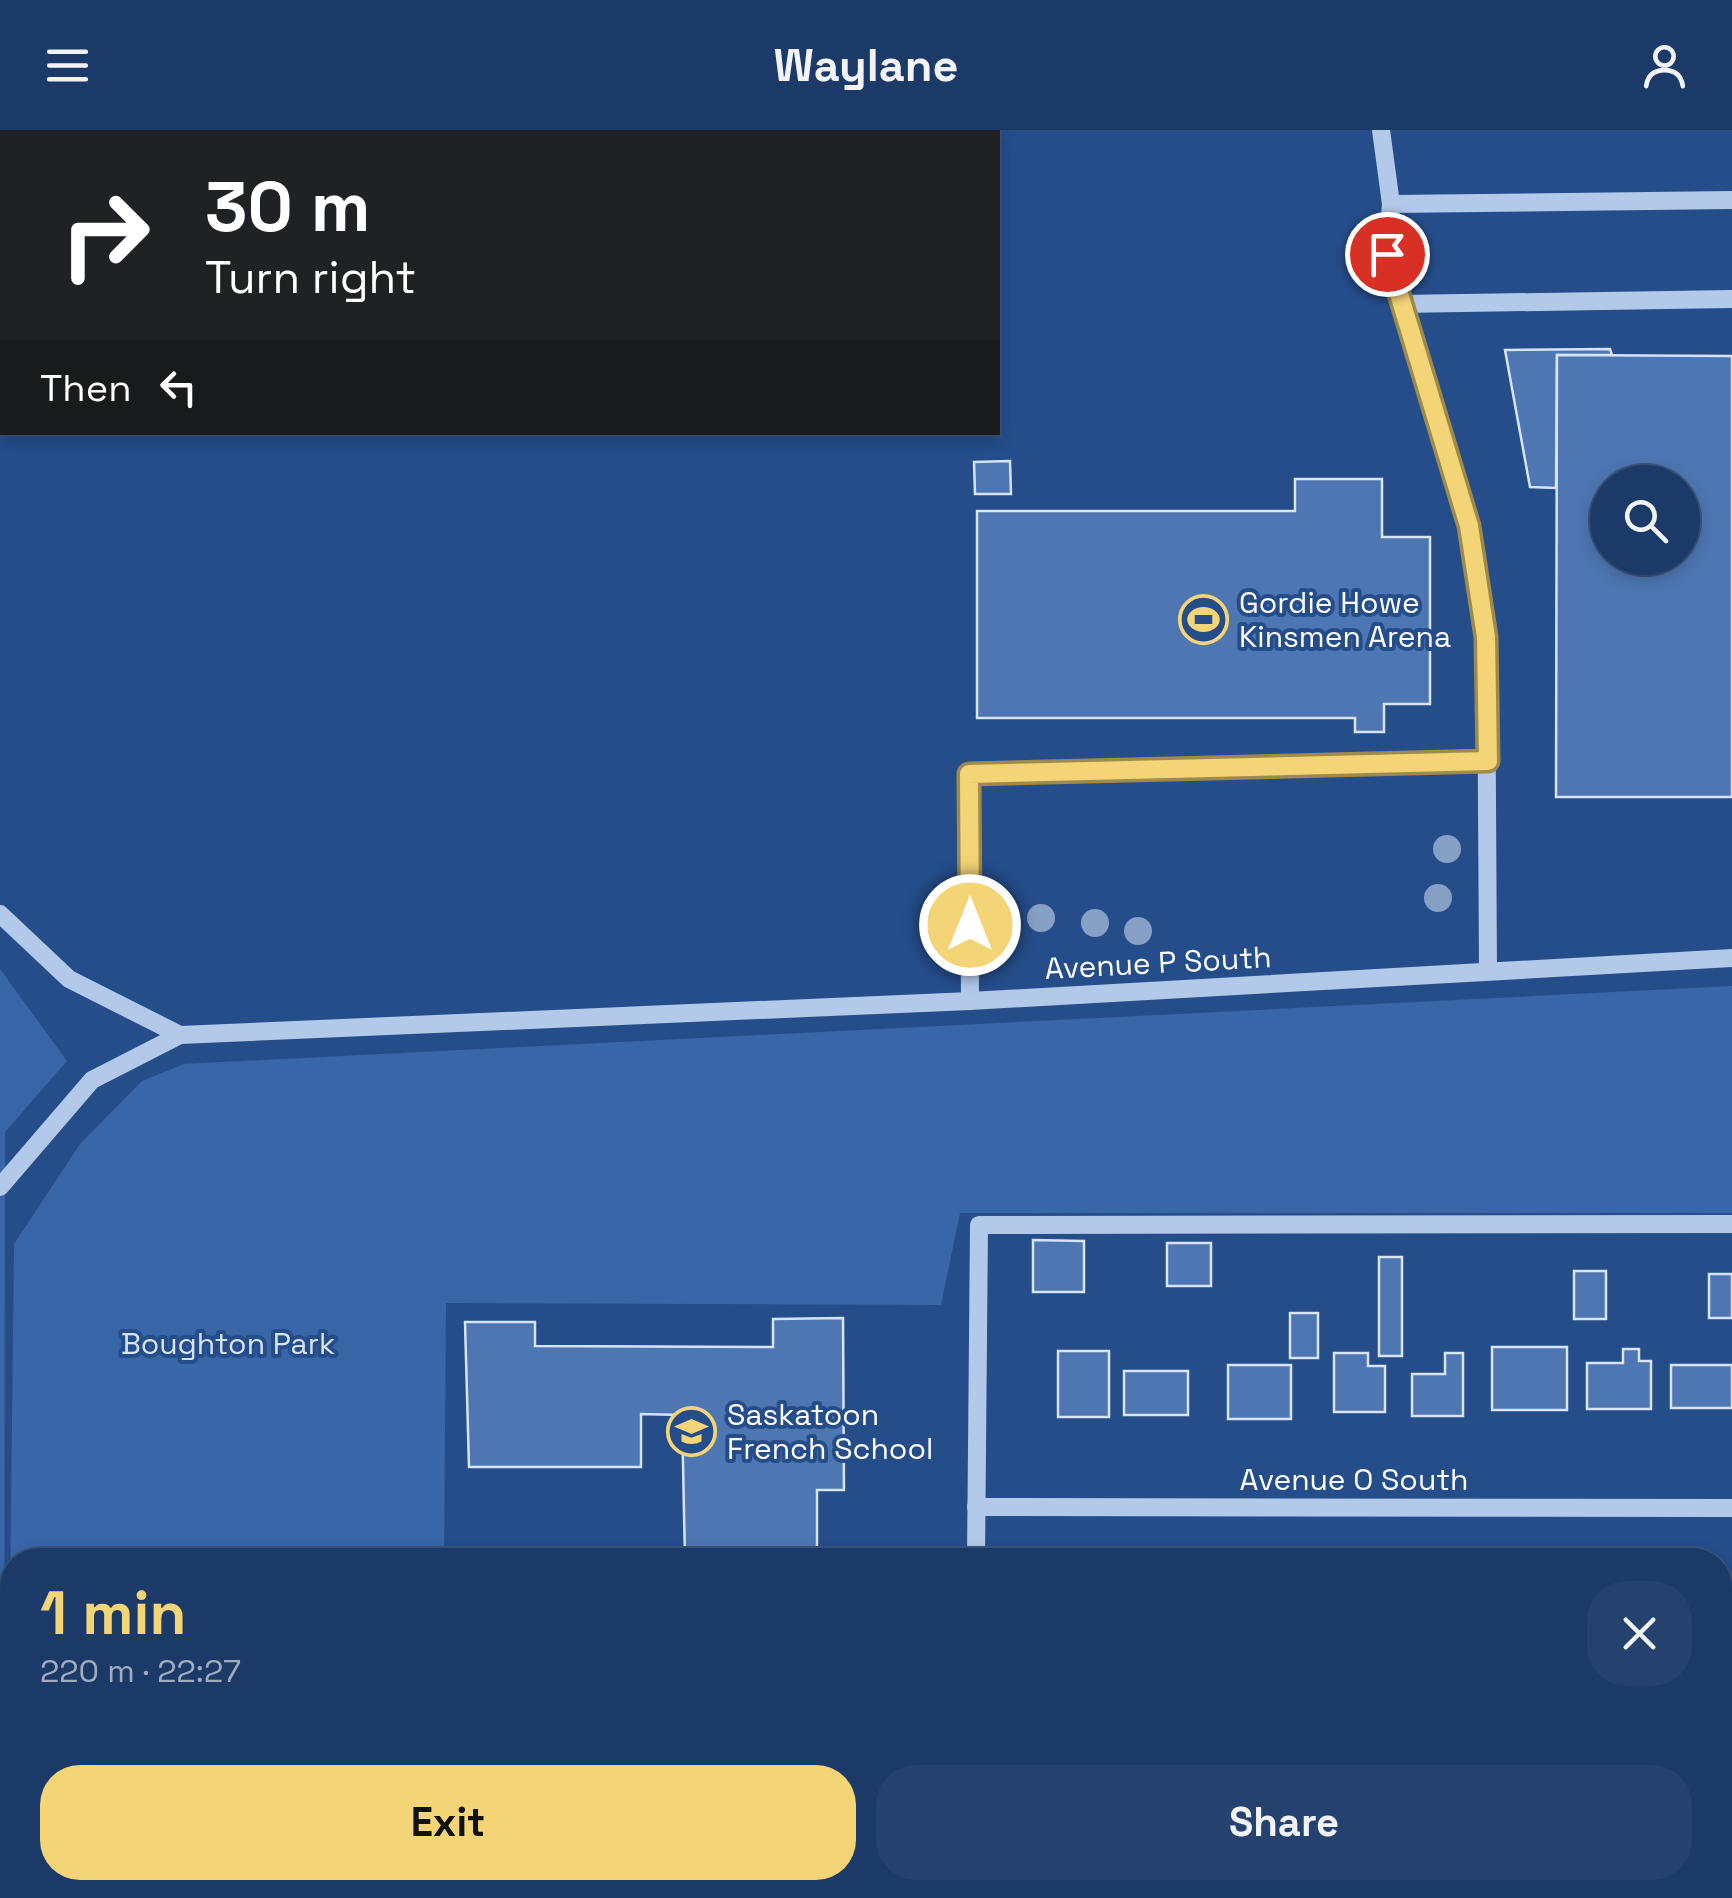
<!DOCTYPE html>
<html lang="en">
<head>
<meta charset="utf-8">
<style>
	:root { --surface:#1c3a68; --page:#25416e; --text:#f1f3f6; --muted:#a0adc0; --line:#3a547c; --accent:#f3d476 }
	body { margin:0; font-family:"Space Grotesk",sans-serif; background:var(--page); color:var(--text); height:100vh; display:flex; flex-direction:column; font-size:38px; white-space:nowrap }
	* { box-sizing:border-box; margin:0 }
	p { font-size:32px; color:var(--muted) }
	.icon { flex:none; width:55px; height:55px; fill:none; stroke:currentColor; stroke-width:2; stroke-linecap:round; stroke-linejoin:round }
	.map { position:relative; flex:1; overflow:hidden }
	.side { position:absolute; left:0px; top:1418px; width:1732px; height:352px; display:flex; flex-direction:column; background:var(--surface); border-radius:40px 40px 0 0; box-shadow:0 5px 15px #0003,0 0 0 2px var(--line) }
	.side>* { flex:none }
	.hud { position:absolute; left:0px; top:0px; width:1000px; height:305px; box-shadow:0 5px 15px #0003,0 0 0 2px var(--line); background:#202124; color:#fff; overflow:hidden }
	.controls { position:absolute; left:1590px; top:335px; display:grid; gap:20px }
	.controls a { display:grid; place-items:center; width:110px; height:110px; border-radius:50%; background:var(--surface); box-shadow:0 5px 15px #0003,0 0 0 2px var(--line); font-size:50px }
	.pin { position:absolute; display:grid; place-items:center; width:85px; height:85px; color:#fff; margin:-42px; border:5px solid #fff; border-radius:50%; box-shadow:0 2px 10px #0007 }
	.me { position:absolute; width:110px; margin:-55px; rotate:0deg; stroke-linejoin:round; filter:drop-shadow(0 0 8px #0008) }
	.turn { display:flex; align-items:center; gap:35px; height:210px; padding:0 40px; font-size:45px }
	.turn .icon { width:130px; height:130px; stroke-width:2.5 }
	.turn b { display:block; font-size:70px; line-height:85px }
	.then { display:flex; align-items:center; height:95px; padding:0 40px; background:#0003; gap:20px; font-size:38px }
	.round { display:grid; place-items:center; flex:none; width:105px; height:105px; border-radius:40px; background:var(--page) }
	.summary { display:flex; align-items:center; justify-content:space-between; height:170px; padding:0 40px }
	h1 { font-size:60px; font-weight:800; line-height:75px; color:var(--accent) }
	.primary-button { display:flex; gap:20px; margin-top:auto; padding:20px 40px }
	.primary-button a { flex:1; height:115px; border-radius:40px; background:var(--accent); color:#111; font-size:40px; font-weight:800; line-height:115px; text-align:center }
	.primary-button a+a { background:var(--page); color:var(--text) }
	header { display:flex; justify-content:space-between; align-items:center; height:130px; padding:0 40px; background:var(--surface); font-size:45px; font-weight:800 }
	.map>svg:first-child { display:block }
	.green { fill:#3966a7 }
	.building { fill:#4d76b2; stroke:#d7e4f7; stroke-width:2.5; fill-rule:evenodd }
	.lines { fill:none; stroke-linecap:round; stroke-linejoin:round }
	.minor { stroke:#b2c9ea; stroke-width:18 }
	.tree { fill:#87a0c6 }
	.route-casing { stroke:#9e8a4d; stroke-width:25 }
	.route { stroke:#f3d476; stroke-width:18 }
	.labels { text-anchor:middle; stroke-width:8; stroke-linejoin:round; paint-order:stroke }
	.poi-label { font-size:30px; fill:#fff; stroke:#254d8a; text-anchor:start }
	.street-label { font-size:30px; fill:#fff; stroke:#254d8a }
	.park-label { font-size:30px; fill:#d7e4f7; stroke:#254d8a }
</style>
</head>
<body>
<header><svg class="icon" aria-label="menu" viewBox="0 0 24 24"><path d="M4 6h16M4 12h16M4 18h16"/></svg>Waylane<svg class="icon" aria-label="person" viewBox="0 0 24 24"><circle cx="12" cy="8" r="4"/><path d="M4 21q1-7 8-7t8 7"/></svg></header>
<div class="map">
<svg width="1732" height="1768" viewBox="0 0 1732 1768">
	<rect width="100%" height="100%" fill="#254d8a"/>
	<g class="green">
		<polygon points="0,839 67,931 5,1002 4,1768 0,1768"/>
		<polygon points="1732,856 1732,1083 960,1083 941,1175 446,1173 444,1430 12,1430 12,1650 8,1650 14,1114 80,1014 142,951 184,934"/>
	</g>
	<g class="building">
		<polygon points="1610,219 1612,225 1557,225 1556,358 1530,357 1505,220"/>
		<path d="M1557 225 1732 226V667H1556ZM1608 352H1682V428H1608Z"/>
		<polygon points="1010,331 1011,364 975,364 974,332"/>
		<polygon points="1295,349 1382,349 1382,407 1430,407 1430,574 1384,574 1384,602 1355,602 1355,588 977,588 977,381 1295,381"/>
		<polygon points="1033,1110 1084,1111 1084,1162 1033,1162"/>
		<rect x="1167" y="1113" width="44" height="43"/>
		<rect x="1379" y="1127" width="23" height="99"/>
		<rect x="1574" y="1141" width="32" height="48"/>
		<rect x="1709" y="1144" width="23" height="44"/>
		<rect x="1290" y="1183" width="28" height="45"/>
		<polygon points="843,1188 844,1360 817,1360 817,1430 685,1430 682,1285 641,1284 641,1337 469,1337 465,1192 535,1192 535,1216 773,1217 773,1189"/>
		<rect x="1492" y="1217" width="75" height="63"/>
		<polygon points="1623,1219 1639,1219 1639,1231 1651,1231 1651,1279 1587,1279 1587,1233 1623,1233"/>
		<rect x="1058" y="1221" width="51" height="66"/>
		<polygon points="1334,1223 1368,1223 1368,1236 1385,1236 1385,1282 1334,1282"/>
		<polygon points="1445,1223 1463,1223 1463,1286 1412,1286 1412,1244 1445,1244"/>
		<rect x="1228" y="1235" width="63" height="54"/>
		<rect x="1671" y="1235" width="61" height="43"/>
		<rect x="1124" y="1241" width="64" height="44"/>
		<rect x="1720" y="1472" width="12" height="46"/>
		<rect x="1720" y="1551" width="12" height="53"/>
		<rect x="1720" y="1681" width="10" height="45"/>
		<polygon points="122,1758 338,1760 338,1768 122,1768"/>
		<polygon points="680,1758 800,1758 818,1768 674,1768"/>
		<rect x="1319" y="1758" width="45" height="5"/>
		<rect x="1403" y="1758" width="24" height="10"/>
		<rect x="1575" y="1758" width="26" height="10"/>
	</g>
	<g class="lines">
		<g class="minor">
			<polyline points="1381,0 1391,74 1387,123 1469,396 1486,507 1488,840"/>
			<polyline points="110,2 117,0"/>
			<polyline points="1391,74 1732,70"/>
			<polyline points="0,85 2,82"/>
			<polyline points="1400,174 1732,169"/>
			<polyline points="0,784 69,849 180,905"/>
			<polyline points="970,871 969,644 1488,631"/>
			<polyline points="0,1057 92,950 180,905 970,871 1732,828"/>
			<polyline points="976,1377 1732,1378"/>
			<polyline points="976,1430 979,1095 1732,1094"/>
			<polyline points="1720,1663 1732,1663"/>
			<polyline points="979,1758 979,1768"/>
			<polyline points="20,1768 20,1758"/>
		</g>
	</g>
	<g class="tree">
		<circle cx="1447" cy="719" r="14"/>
		<circle cx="1438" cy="768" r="14"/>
		<circle cx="1041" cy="788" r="14"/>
		<circle cx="1095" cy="793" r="14"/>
		<circle cx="1138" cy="801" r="14"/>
	</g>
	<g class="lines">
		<defs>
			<polyline id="route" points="970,795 969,644 1488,631 1486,507 1469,396 1387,124"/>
		</defs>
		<use href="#route" class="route-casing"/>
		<use href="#route" class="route"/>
	</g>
	<defs>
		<symbol id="stadium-ring" viewBox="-11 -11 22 22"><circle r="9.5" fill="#254d8a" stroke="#f3d476" stroke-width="1.5"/><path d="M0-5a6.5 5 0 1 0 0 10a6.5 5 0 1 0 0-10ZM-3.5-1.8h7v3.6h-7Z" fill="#f3d476"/></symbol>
		<symbol id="school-ring" viewBox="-11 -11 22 22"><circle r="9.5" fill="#254d8a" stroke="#f3d476" stroke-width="1.5"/><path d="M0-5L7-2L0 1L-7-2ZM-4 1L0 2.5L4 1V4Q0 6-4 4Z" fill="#f3d476"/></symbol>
	</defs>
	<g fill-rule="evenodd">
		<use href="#stadium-ring" x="1176" y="462" width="55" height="55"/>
		<use href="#school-ring" x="664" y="1274" width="55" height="55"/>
	</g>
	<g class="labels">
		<g class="poi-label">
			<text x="1239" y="483">Gordie Howe<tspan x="1239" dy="34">Kinsmen Arena</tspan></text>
			<text x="727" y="1295">Saskatoon<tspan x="727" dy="34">French School</tspan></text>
		</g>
		<g class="street-label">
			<text transform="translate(1158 833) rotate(-3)" y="10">Avenue P South</text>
			<text x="1354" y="1360">Avenue O South</text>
		</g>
		<g class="park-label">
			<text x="228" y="1224">Boughton Park</text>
		</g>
	</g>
</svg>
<div class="controls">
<a><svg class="icon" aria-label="search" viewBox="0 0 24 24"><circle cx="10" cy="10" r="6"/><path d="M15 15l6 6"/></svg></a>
</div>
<div class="pin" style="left:1387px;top:124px;background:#d93025"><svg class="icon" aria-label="arrive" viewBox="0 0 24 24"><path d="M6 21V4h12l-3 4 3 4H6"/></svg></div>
<svg class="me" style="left:970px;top:795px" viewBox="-20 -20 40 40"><circle r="17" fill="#f3d476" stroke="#fff" stroke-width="3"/><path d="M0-11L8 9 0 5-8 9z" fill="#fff"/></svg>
<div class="hud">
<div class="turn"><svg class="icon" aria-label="right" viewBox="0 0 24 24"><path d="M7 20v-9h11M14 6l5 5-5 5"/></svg><div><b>30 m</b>Turn right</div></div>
<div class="then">Then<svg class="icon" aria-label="left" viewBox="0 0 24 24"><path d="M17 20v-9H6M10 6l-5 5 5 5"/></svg></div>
</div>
<section class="side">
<div class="summary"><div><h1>1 min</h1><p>220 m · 22:27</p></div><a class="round"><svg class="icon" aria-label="close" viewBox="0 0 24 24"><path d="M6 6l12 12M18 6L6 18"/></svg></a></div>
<div class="primary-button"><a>Exit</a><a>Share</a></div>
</section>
</div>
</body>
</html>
